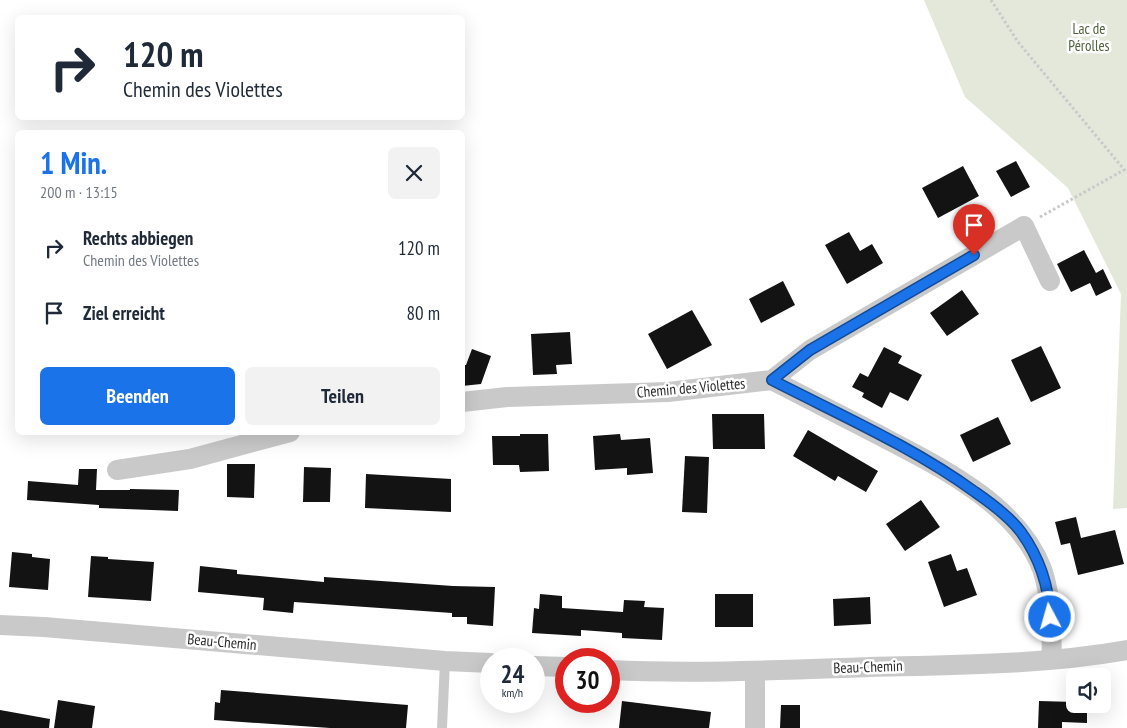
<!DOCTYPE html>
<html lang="de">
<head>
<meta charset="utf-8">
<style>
	:root { --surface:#fff; --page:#f2f2f3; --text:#1f2937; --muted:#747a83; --accent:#1a73e8 }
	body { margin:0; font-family:"PT Sans Narrow",sans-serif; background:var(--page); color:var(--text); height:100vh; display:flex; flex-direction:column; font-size:19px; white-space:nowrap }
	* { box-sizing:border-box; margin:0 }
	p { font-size:16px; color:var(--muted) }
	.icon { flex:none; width:28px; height:28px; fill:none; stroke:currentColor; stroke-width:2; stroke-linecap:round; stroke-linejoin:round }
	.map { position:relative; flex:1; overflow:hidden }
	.details { position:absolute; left:15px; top:130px; width:450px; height:305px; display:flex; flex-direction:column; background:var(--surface); border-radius:8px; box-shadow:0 5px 20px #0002 }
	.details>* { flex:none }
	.top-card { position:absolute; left:15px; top:15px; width:450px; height:105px; border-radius:8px; box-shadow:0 5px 20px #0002; background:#fff; color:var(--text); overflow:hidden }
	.tools { position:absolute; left:1066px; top:668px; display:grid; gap:10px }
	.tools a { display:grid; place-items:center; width:45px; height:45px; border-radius:8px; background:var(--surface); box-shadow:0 5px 20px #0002; font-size:25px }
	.speed { position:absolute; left:480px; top:648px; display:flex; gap:10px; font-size:25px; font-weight:700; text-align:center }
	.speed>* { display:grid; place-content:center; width:65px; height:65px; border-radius:50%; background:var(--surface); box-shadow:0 5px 20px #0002; line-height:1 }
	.speed small { font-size:12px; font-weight:400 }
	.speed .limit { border:8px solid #d22; background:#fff; color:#111 }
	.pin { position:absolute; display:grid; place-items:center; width:42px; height:42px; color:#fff; margin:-51px -21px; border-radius:50% 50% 50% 0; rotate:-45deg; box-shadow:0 0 5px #0007 }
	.pin .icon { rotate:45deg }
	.me { position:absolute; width:55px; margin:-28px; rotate:354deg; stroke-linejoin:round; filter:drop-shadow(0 0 4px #0008) }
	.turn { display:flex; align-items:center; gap:18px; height:105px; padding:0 25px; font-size:22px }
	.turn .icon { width:65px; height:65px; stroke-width:2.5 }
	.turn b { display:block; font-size:35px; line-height:42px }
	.round { display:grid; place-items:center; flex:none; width:52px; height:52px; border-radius:8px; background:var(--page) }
	.summary { display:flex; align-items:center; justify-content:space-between; height:85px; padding:0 25px }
	h1 { font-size:30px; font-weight:700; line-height:38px; color:var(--accent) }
	.cta { display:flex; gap:10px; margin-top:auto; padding:10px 25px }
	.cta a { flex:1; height:58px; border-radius:8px; background:var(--accent); color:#fff; font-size:20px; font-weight:700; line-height:58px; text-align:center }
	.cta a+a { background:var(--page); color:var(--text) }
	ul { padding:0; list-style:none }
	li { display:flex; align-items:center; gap:15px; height:65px; padding:0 25px }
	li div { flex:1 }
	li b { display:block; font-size:19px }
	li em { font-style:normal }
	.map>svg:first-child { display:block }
	.green { fill:#e3e8db }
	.building { fill:#131313 }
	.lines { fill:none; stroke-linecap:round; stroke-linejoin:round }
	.path { stroke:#c9c9c9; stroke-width:3; stroke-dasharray:2.5 2.5; stroke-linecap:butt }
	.lane { stroke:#c9c9c9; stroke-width:10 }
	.street { stroke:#c9c9c9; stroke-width:20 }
	.route-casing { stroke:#114b97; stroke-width:12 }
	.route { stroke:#1a73e8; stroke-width:9 }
	.labels { text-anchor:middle; stroke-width:5; stroke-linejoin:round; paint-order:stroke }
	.park-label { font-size:15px; fill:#51633f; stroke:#fff }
	.street-label { font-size:15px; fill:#2c2c2c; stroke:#fff }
</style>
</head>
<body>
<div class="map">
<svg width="1127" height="728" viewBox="0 0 1127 728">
	<rect width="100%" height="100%" fill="#fff"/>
	<polygon class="green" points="924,0 1127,0 1127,508 1113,509 1121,294 1068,188 965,97"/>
	<g class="building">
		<polygon points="1016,161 1030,187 1011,197 996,171"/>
		<polygon points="963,166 979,196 938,218 922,188"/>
		<polygon points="849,232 860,251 872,244 883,263 847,284 825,245"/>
		<polygon points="1084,250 1096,273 1103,269 1112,288 1096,296 1090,283 1071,292 1057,264"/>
		<polygon points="783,281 795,305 761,323 749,299"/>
		<polygon points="962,290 979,314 947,336 930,313"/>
		<polygon points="692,310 712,345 667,369 648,334"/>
		<polygon points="570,332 572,364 556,365 557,374 533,375 531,334"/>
		<polygon points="1041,346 1061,388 1031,402 1011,360"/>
		<polygon points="884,347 902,356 898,363 922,375 908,401 890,392 882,408 862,397 864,393 852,387 860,373 868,377"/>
		<polygon points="472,349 491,356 481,384 462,386 462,365 466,365"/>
		<polygon points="712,414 764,414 765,449 713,449"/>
		<polygon points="998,417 1011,444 973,462 960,435"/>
		<polygon points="808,430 878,471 866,492 838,476 835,481 793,456"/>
		<polygon points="520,434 548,434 549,471 520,472 519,465 493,465 492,436 520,436"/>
		<polygon points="620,434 621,440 650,438 653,473 627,475 627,468 595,470 593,436"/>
		<polygon points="685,456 709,457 707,513 682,512"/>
		<polygon points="227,464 255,464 254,498 227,497"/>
		<polygon points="304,467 331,468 330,502 303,502"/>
		<polygon points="79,469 97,469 96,490 130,490 130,489 179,490 178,511 99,508 99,505 27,500 28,481 78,485"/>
		<polygon points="366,474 451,479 451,512 365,508"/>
		<polygon points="921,500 940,527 905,551 886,524"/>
		<polygon points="1076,517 1081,538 1115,530 1124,564 1078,575 1070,543 1061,545 1055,522"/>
		<polygon points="12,552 32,554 32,557 50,559 48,590 9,587"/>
		<polygon points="951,554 957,571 967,568 977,595 944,607 928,562"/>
		<polygon points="91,556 108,557 108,559 154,562 151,601 88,597"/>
		<polygon points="200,566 237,570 237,574 324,582 324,577 453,586 495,587 493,626 467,624 467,617 452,617 452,613 294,602 293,613 263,610 264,598 198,592"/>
		<polygon points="540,594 562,596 562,608 623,612 624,600 645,601 644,607 664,608 662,640 622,638 622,633 581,630 581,636 532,633 534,608 539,609"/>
		<rect x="715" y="594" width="38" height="33"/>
		<polygon points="870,597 871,624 834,626 833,599"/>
		<polygon points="221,690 408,705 406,728 330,728 214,720 215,702 220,703"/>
		<polygon points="58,700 95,706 92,728 54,728"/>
		<polygon points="622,701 711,712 709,728 619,728"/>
		<polygon points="1039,701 1075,702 1075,704 1087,704 1087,723 1062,722 1062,728 1038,728"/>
		<polygon points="781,705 800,705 800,728 780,728"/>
		<polygon points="0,710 50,719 49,728 0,728"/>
	</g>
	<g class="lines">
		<g class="path">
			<polyline points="991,0 1018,42 1127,173"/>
			<polyline points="1040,217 1124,170"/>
		</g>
		<polyline class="lane" points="442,728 445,661"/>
		<g class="street">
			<path d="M772 380C807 398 842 416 877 434 936 465 1017 503 1042 569 1052 598 1051 629 1052 659"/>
			<polyline points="462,402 507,397 668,392 772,380 810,350 1024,226 1050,281"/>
			<polyline points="117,470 190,459 290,432"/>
			<polyline points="0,625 44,627 445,661 491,663"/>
			<polyline points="534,666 566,667"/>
			<path d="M609 670C696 674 783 670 870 667 956 665 1042 665 1127 650"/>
			<polyline points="755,728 755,671"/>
		</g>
	</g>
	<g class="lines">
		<defs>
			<path id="route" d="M974 255 810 350 772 380C840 415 913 447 975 492 991 503 1009 516 1021 532 1039 557 1049 586 1050 617"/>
		</defs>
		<use href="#route" class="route-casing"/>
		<use href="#route" class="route"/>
	</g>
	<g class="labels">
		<g class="park-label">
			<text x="1089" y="34">Lac de<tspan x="1089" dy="17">Pérolles</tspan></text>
		</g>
		<g class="street-label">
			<text transform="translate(691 388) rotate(-5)" y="5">Chemin des Violettes</text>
			<text transform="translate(222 642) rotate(5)" y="5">Beau-Chemin</text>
			<text transform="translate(868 667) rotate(-2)" y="5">Beau-Chemin</text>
		</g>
	</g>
</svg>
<div class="tools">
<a><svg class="icon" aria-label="sound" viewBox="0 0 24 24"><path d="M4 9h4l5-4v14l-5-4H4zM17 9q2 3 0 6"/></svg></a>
</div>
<div class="speed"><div>24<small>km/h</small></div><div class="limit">30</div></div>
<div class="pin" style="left:974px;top:255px;background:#d93025"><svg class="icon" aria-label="arrive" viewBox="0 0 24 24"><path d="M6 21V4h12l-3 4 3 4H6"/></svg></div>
<svg class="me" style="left:1050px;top:617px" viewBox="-20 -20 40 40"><circle r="17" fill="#1a73e8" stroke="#fff" stroke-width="3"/><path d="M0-11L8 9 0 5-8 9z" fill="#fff"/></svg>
<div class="top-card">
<div class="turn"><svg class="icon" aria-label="right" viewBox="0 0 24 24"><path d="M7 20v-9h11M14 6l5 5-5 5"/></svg><div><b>120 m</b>Chemin des Violettes</div></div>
</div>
<section class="details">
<div class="summary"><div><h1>1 Min.</h1><p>200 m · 13:15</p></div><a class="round"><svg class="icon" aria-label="close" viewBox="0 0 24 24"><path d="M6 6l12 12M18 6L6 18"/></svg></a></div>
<ul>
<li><svg class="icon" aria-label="right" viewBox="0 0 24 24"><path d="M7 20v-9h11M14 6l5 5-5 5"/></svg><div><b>Rechts abbiegen</b><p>Chemin des Violettes</p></div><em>120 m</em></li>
<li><svg class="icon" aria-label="arrive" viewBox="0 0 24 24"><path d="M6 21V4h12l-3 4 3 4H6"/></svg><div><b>Ziel erreicht</b></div><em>80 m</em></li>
</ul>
<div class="cta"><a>Beenden</a><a>Teilen</a></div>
</section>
</div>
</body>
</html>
